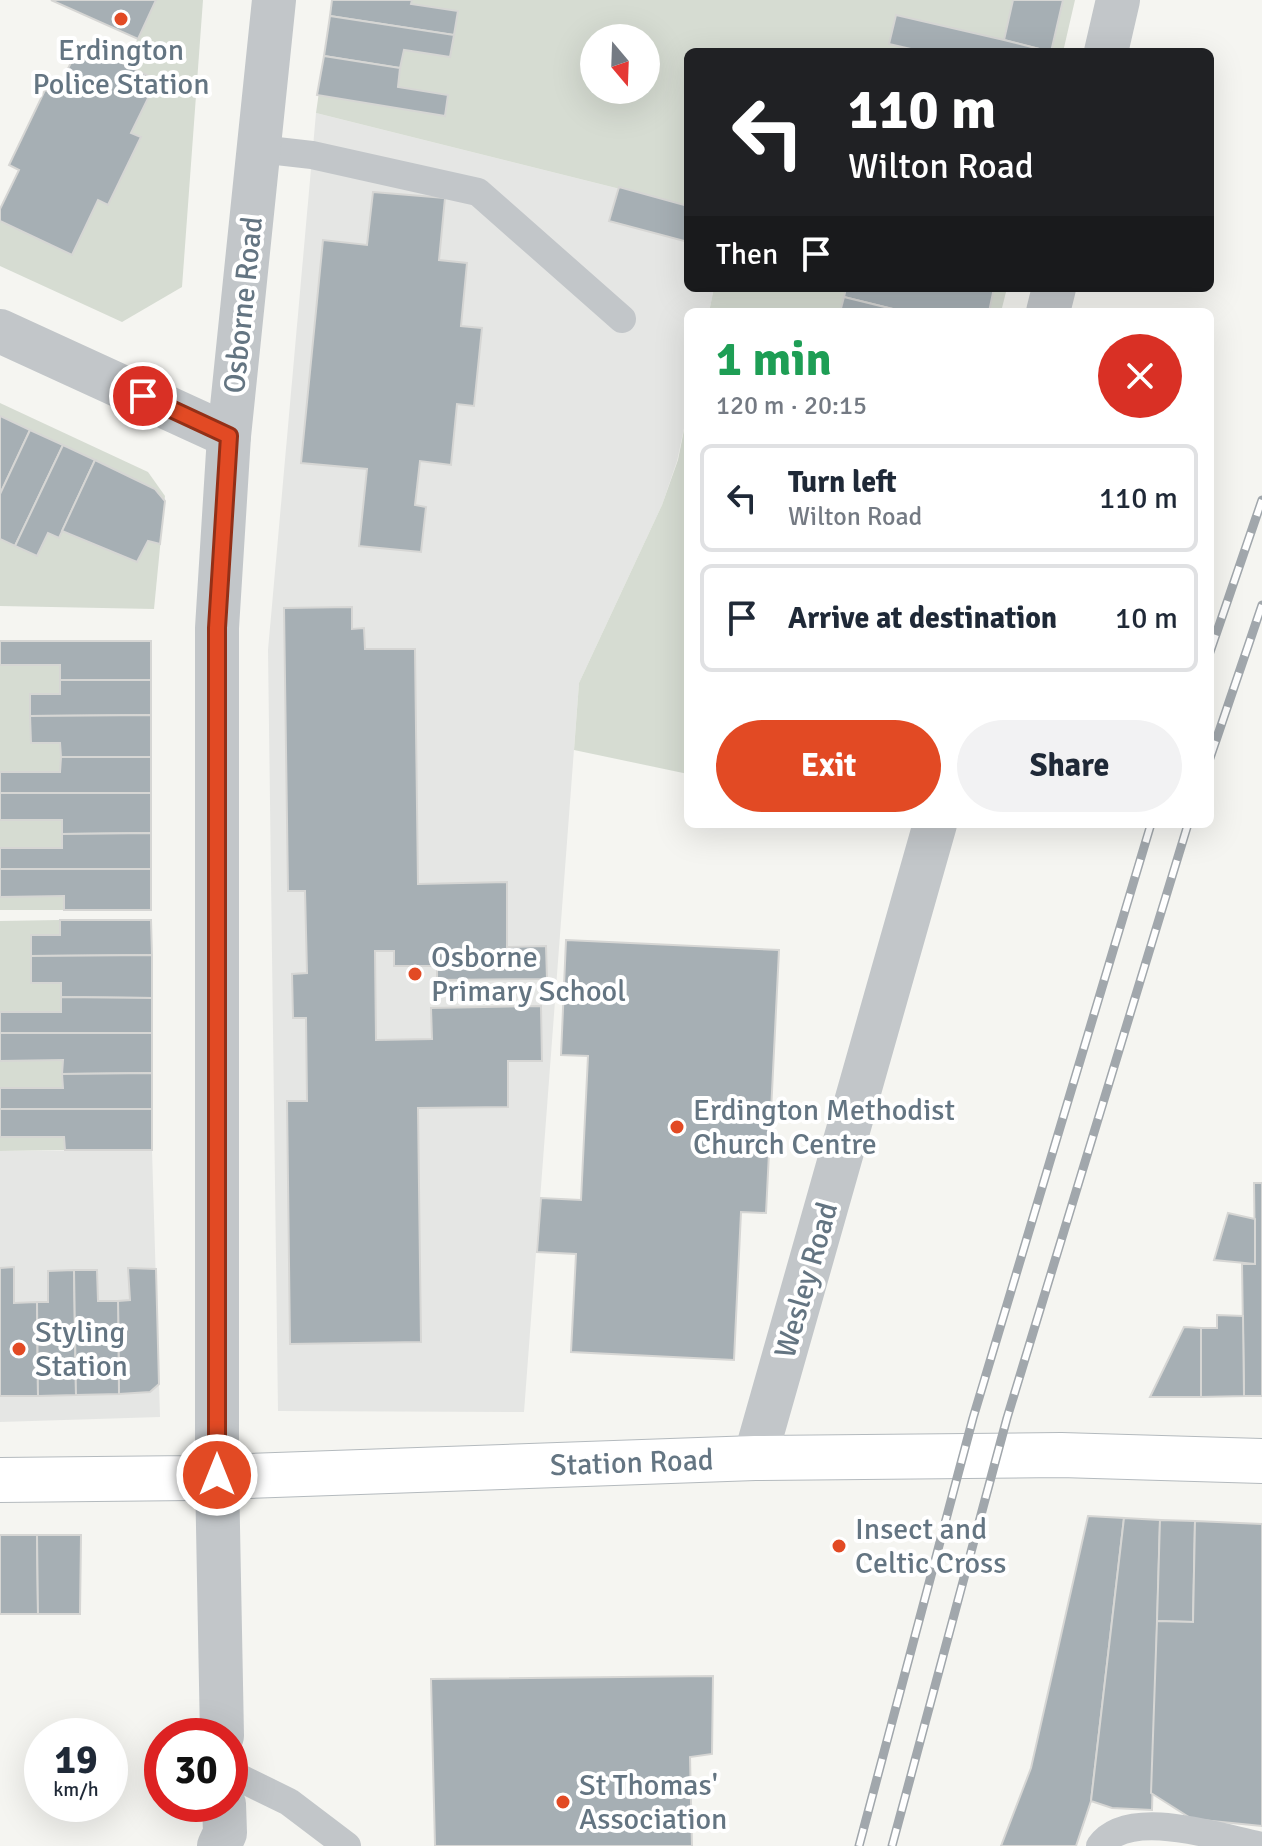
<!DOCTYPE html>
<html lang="en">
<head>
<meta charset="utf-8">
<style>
	:root { --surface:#fff; --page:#f2f2f3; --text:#1f2937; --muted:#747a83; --line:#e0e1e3; --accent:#e24a24 }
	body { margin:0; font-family:Signika,sans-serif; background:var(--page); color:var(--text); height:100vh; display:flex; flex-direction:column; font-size:30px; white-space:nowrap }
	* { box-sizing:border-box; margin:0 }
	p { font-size:26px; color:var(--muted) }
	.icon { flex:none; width:44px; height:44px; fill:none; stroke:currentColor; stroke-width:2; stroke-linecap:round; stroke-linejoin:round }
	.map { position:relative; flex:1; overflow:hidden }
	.sheet { position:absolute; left:684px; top:308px; width:530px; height:520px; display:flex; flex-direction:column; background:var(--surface); border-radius:12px; box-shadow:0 8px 32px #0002 }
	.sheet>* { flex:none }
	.top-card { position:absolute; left:684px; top:48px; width:530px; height:244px; border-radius:12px; box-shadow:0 8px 32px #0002; background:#202124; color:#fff; overflow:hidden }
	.needle { width:52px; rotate:161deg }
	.buttons { position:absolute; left:580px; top:24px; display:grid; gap:16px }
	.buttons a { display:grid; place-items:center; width:80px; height:80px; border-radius:50%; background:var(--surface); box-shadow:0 8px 32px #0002; font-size:40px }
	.speed { position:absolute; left:24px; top:1718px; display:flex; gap:16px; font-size:40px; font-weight:700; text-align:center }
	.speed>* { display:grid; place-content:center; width:104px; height:104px; border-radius:50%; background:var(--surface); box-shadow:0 8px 32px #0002; line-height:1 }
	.speed small { font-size:20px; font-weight:400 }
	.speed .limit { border:12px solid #d22; background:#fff; color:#111 }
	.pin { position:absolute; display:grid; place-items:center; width:68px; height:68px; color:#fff; margin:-34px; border:4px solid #fff; border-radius:50%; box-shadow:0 2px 8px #0007 }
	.me { position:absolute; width:88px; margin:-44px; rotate:0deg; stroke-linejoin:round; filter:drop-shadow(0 0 6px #0008) }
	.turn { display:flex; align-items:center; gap:28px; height:168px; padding:0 32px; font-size:36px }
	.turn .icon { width:104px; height:104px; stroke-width:2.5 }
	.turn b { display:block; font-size:56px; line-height:68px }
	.then { display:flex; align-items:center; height:76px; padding:0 32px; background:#0003; gap:16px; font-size:30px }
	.round { display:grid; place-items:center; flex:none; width:84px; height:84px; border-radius:42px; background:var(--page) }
	.overview { display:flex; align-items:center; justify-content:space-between; height:136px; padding:0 32px }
	h1 { font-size:48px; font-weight:800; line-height:60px; color:#1e9e55 }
	.action { display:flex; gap:16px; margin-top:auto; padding:16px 32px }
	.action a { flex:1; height:92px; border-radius:48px; background:var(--accent); color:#fff; font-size:32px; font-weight:800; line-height:92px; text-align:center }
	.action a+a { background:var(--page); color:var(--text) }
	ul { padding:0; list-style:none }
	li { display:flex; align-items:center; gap:24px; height:108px; margin:0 16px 12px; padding:0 16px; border:4px solid var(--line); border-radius:12px }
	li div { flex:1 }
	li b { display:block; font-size:30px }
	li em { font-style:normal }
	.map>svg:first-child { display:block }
	.built { fill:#e5e6e4 }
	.green { fill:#d6dcd2; fill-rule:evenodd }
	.building { fill:#a6afb4; stroke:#d6d6d4; stroke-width:2 }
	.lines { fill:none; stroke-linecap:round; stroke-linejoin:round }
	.secondary-casing { stroke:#b4babe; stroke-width:46 }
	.service { stroke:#c2c6c9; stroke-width:28 }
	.minor { stroke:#c2c6c9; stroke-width:44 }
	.secondary { stroke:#fff; stroke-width:44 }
	.rail-casing { stroke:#a1a7ac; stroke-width:9 }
	.rail { stroke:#fff; stroke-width:6; stroke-dasharray:18; stroke-linecap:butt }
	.route-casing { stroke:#933017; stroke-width:20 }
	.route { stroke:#e24a24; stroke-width:14 }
	.poi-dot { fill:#e24a24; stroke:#fff; stroke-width:3 }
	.labels { text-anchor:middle; stroke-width:8; stroke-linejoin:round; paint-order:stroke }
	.poi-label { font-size:30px; fill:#647582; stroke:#fff; text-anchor:start }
	.street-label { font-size:30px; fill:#647582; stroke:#fff }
</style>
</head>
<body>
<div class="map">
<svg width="1262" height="1846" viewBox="0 0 1262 1846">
	<rect width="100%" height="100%" fill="#f5f5f1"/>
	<g class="built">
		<polygon points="316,113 688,206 688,288 714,288 709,312 688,312 688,410 677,461 662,505 579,683 524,1412 278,1411 268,650"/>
		<polygon points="152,1150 160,1417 0,1422 0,1151"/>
	</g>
	<g class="green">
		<polygon points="156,0 203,0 182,287 122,322 0,266 0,221 71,255 98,200 108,205 140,137 131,133 157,80 125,65"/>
		<path d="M332 0H1075L1063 52H688V206L316 113ZM594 38H646V90H594Z"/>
		<polygon points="714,288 1007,288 1001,312 709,312"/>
		<polygon points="0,403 148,472 165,496 154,609 0,606"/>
		<polygon points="688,410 688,774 574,750 579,683 662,505 678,460"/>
		<polygon points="0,665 60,665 60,694 30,716 31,743 60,743 60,772 0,772"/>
		<rect x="0" y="820" width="62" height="28"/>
		<polygon points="64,896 64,910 0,910 0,897"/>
		<polygon points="60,920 60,935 31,935 31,983 61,983 61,1012 0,1012 0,921"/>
		<polygon points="63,1060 63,1088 0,1088 0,1061"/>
		<polygon points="0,1137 64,1137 65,1150 0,1151"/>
	</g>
	<g class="building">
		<polygon points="51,0 156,0 138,39"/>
		<polygon points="332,0 412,0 411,4 458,11 454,35 330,16"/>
		<polygon points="1013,0 1063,0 1051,52 1004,40"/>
		<polygon points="896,15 1004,40 1051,52 924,52 889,44"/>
		<polygon points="330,16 454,35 450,57 404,50 400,68 324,56"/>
		<polygon points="81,43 157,80 131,133 141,137 108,205 98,200 72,255 0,221 0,209 19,170 9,165 45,90 55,94"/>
		<polygon points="324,56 400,68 398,87 448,95 445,116 317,95"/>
		<polygon points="619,187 688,206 688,242 609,221"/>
		<polygon points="373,192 445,198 439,260 467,263 461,326 482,328 474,406 457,404 451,465 420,461 415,505 426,507 421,552 359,546 367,469 301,463 323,240 367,245"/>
		<polygon points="846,288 994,288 989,312 905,312 844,297"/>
		<polygon points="844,297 905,312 840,312"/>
		<polygon points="0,416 30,430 0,494"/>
		<polygon points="30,430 63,445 15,546 0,539 0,494"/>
		<polygon points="63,445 95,460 59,538 48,533 37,556 15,546"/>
		<polygon points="95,460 155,489 165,501 160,544 148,541 137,562 62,531"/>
		<polygon points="352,607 352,629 364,628 365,649 415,649 418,884 507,882 507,947 546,946 547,979 437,980 437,966 394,966 394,951 375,951 376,1040 432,1039 431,1008 541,1006 542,1061 508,1061 508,1107 418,1108 421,1342 290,1344 287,1101 307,1101 306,1018 293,1018 292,974 307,973 305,891 288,891 284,608"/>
		<polygon points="0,641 151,641 151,680 60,680 60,665 0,665"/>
		<polygon points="60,680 151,680 151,715 30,716 30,694 60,694"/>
		<polygon points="151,715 151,757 61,757 60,743 31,743 30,716"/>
		<polygon points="61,757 151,757 151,793 0,793 0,772 60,772"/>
		<polygon points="0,793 151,793 151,833 62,834 62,820 0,820"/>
		<polygon points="151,833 151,869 0,869 0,848 62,848 62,834"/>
		<polygon points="0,869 151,869 151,910 64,910 64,896 0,897"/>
		<polygon points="60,920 151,920 152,955 31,956 31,935 60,935"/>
		<polygon points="566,940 779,950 766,1213 741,1212 734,1360 571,1352 576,1254 537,1252 541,1198 581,1200 588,1056 561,1055"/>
		<polygon points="152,955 152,998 61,997 61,983 31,983 31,956"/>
		<polygon points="61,997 152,998 152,1033 0,1033 0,1012 61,1012"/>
		<polygon points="0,1033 152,1033 152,1073 62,1074 63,1060 0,1061"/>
		<polygon points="152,1073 152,1109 0,1109 0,1088 63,1088 62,1074"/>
		<polygon points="0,1109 152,1109 152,1150 65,1150 64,1137 0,1137"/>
		<polygon points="1254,1183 1262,1183 1262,1396 1244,1396 1242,1264 1255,1264"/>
		<polygon points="1228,1213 1255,1219 1255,1264 1214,1260"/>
		<polygon points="14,1267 14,1303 37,1302 38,1396 0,1396 0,1268"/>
		<polygon points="128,1268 156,1269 159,1384 150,1392 119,1394 118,1301 130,1300"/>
		<polygon points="74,1270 76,1395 38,1396 37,1302 48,1302 48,1271"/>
		<polygon points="74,1270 97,1270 98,1301 118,1301 119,1394 76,1395"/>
		<polygon points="1217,1315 1243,1316 1244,1396 1201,1397 1201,1328 1217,1328"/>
		<polygon points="1184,1327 1201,1328 1201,1397 1150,1397"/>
		<polygon points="1088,1516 1124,1518 1091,1801 1076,1846 1001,1846 1031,1768"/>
		<polygon points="1124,1518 1160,1520 1152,1810 1112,1808 1091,1801"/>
		<polygon points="1160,1520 1195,1521 1193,1622 1157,1621"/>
		<polygon points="1195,1521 1262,1524 1262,1826 1192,1819 1151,1793 1157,1621 1193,1622"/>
		<polygon points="0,1535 37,1535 38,1614 0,1614"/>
		<polygon points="37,1535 81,1535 80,1614 38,1614"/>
		<polygon points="713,1676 712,1754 690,1757 692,1846 435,1846 431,1679"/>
	</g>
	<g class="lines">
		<defs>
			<g id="secondary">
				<path id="s1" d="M0 1480 192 1478 755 1458 1061 1455 1262 1461"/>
			</g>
		</defs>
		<use href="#secondary" class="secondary-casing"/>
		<g class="service">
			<polyline points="259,149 312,155 478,192 622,319"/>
			<polyline points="230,1773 289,1802 347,1846"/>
			<path d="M1100 1846C1129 1806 1221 1838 1262 1846"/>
		</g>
		<g class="minor">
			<polyline points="1106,52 1118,0"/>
			<polyline points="1048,312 1054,288"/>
			<polyline points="0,331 229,436"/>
			<polyline points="755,1458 935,824"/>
			<polyline points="222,1736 217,1475 217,628 229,436 274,0"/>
			<polyline points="219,1846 225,1833 224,1804"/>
		</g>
		<use href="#secondary" class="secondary"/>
		<defs>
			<g id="rail">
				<polyline points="1210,652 1262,500"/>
				<polyline points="1210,758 1262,605"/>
				<polyline points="859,1846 973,1418 1151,824"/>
				<polyline points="892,1846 1007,1418 1188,824"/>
			</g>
		</defs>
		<use href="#rail" class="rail-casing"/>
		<use href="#rail" class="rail"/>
	</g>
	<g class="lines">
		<defs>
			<polyline id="route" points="143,396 229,436 217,628 217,1475"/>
		</defs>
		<use href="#route" class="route-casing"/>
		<use href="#route" class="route"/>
	</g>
	<g class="poi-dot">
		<circle cx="121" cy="19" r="8"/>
		<circle cx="415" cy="974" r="8"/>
		<circle cx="677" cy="1127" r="8"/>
		<circle cx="19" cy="1349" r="8"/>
		<circle cx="839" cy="1546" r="8"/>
		<circle cx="563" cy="1802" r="8"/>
	</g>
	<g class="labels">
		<g class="poi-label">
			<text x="121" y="60" text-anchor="middle">Erdington<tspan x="121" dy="34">Police Station</tspan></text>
			<text x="431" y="967">Osborne<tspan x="431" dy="34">Primary School</tspan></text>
			<text x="693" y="1120">Erdington Methodist<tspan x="693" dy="34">Church Centre</tspan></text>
			<text x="35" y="1342">Styling<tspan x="35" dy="34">Station</tspan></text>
			<text x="855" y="1539">Insect and<tspan x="855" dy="34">Celtic Cross</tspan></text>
			<text x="579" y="1795">St Thomas'<tspan x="579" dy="34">Association</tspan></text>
		</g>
		<g class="street-label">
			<text transform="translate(243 305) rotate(-84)" y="10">Osborne Road</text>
			<text transform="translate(806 1280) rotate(-74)" y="10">Wesley Road</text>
			<text dy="10" stroke="none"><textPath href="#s1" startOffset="632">Station Road</textPath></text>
		</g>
	</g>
</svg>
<div class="buttons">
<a><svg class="needle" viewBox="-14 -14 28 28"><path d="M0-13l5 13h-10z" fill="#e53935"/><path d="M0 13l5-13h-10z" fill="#747a83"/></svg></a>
</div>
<div class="speed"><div>19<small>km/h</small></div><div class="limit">30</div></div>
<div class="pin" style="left:143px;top:396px;background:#d93025"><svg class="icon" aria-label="arrive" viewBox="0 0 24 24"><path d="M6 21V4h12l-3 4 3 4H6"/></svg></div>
<svg class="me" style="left:217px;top:1475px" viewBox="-20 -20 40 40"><circle r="17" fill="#e24a24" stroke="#fff" stroke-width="3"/><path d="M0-11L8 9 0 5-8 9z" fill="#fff"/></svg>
<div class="top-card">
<div class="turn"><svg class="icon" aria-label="left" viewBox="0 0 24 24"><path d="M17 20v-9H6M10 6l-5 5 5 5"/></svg><div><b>110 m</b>Wilton Road</div></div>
<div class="then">Then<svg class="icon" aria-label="arrive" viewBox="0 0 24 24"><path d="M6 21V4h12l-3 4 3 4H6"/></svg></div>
</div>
<section class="sheet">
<div class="overview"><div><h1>1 min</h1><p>120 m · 20:15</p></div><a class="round" style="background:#d93025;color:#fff"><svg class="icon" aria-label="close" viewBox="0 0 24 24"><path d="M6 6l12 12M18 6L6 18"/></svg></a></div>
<ul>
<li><svg class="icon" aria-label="left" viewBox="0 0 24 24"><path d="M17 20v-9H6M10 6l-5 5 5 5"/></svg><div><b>Turn left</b><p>Wilton Road</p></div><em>110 m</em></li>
<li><svg class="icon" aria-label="arrive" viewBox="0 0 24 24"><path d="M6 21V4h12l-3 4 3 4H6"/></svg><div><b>Arrive at destination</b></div><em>10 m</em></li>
</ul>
<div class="action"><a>Exit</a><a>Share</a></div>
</section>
</div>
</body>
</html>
